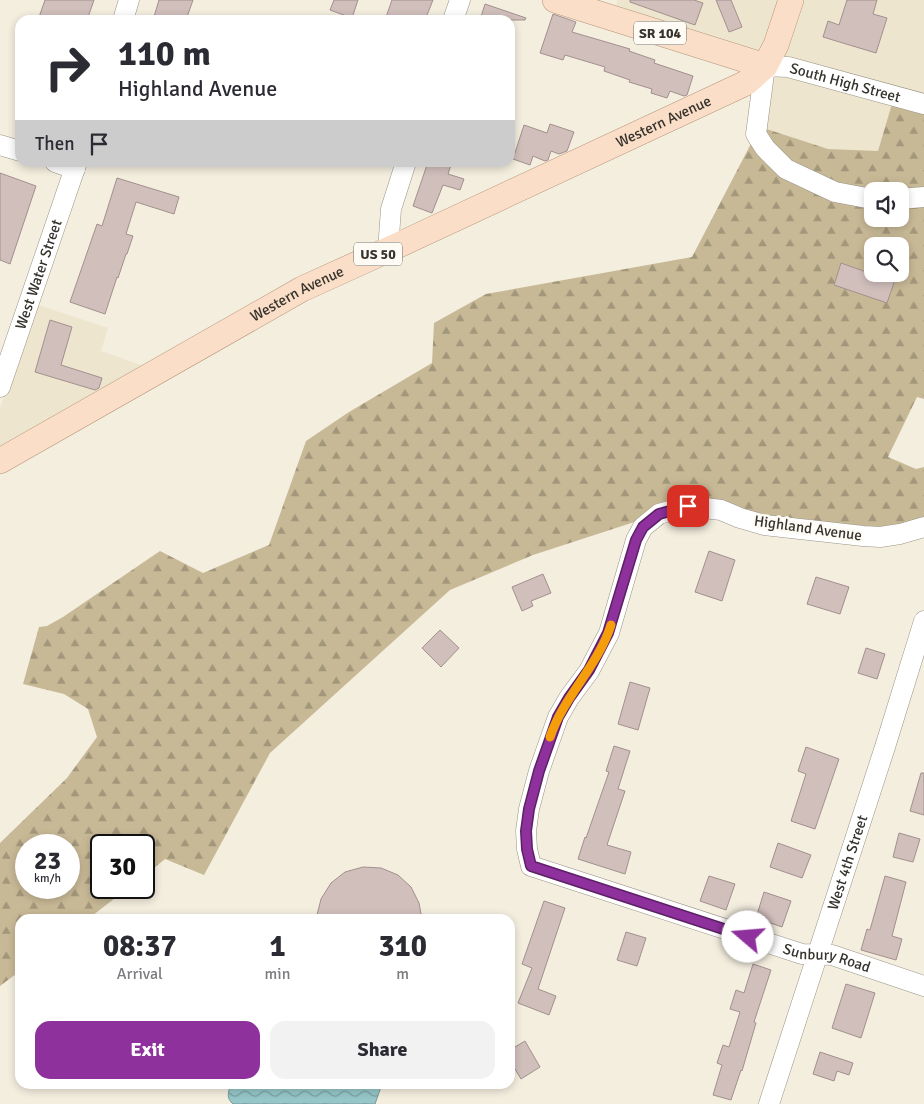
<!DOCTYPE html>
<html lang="en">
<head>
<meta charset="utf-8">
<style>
	:root { --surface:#fff; --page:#f2f2f3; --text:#2b2b33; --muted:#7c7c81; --accent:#8e319c }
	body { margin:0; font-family:Signika,sans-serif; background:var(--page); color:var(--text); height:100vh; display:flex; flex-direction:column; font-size:19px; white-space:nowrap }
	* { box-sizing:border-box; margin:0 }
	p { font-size:16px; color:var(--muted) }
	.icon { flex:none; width:28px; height:28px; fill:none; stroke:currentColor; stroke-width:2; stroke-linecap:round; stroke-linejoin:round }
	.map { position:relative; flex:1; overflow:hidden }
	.details { position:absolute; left:15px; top:914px; width:500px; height:175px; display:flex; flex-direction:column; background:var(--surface); border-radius:15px; box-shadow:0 2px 8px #0003 }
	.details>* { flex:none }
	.guide { position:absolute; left:15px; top:15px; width:500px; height:152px; border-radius:15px; box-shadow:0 2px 8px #0003; background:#fff; color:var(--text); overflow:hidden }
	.controls { position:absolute; left:864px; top:182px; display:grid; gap:10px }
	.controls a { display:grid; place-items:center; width:45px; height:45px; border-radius:10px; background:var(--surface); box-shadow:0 2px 8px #0003; font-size:25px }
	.speed { position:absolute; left:15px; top:834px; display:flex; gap:10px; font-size:25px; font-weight:700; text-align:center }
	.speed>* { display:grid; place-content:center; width:65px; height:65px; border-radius:50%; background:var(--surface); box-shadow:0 2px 8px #0003; line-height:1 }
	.speed small { font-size:12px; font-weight:400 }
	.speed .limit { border:2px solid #111; border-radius:8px; background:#fff; color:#111 }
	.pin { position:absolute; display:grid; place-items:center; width:42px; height:42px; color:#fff; margin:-21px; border-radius:10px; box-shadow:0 2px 8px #0006 }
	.me { position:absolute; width:55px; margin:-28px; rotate:288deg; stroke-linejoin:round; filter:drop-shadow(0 0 4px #0008) }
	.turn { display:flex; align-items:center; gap:18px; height:105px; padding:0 20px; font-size:22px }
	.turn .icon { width:65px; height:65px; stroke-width:2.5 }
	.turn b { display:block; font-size:35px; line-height:42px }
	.then { display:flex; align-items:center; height:48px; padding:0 20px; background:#0003; gap:10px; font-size:19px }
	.eta { display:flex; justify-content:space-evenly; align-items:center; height:85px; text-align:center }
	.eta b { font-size:30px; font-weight:700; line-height:35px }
	.button { display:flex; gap:10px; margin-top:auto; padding:10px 20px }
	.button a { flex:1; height:58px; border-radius:15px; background:var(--accent); color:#fff; font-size:20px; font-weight:700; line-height:58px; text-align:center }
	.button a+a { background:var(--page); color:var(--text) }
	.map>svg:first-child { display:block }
	.built { fill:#eee5ce }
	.forest { fill:url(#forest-firs); fill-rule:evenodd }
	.water { fill:url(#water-waves); stroke:#799a9a }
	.building { fill:#d1bfbc; stroke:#a2908e }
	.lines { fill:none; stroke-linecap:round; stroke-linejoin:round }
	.minor-casing { stroke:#9a9486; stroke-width:21 }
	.major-casing { stroke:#b49478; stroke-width:26 }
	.minor { stroke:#fff; stroke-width:20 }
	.major { stroke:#fbdec7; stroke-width:25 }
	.route-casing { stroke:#5c2065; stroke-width:12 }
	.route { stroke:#8e319c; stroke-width:9 }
	.slow { stroke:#f59e0b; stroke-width:9 }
	.labels { text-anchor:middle; stroke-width:5; stroke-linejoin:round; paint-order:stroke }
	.shield { fill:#fefbf5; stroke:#716f69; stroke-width:1 }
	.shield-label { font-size:14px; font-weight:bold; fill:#35332d }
	.street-label { font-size:15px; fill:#35332d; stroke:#fefbf5 }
</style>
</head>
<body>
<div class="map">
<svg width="924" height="1104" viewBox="0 0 924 1104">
	<defs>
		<pattern id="forest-firs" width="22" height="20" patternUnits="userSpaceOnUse" patternTransform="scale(1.25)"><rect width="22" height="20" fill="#c8b996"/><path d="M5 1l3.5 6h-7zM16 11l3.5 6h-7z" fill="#a3977b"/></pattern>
		<pattern id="water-waves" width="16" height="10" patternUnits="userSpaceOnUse" patternTransform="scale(1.25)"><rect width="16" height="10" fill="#96c6c8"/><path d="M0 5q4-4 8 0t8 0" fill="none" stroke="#7ba1a3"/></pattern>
	</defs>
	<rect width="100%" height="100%" fill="#f4eedf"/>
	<g class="built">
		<polygon points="618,0 924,0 924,104 894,97 879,151 828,149 757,126 765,66 612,18"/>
		<polygon points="35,304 108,328 101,351 149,368 0,450 0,408"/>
	</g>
	<path class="forest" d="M894 97 924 104V399L917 397 888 457 916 469 924 467V527L900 534 740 518 659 514 533 555 450 590 270 753 204 875 165 859 144 876V845H101V888H128L88 919H20V971L0 986V843L67 778 97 737 88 709 64 694 23 684 39 627 47 626 63 617 160 551 203 573 269 545 306 441 349 412 432 363 434 323 486 294 692 257 756 134 757 126 828 149 878 151ZM872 191H900V219H872ZM872 246H900V274H872ZM26 845H69V888H26Z"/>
	<path class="water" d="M231 1084H382L375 1104H233C226 1098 228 1092 231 1084Z"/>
	<g class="building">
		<polygon points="45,0 94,0 87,20 38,20"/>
		<polygon points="159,0 193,0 186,20 153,20"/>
		<polygon points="334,0 358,0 352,18 330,10"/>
		<polygon points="392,0 433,0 425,20 385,20"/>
		<polygon points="630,0 694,0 703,3 695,25 630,2"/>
		<polygon points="716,0 731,0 742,27 729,32"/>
		<polygon points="847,0 877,0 873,14 887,18 876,53 823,37 828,21 839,25"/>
		<polygon points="485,4 526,18 525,20 480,20"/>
		<polygon points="553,14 576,22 572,32 630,49 629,51 655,60 654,63 693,76 687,95 684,96 670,91 667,98 651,93 652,89 629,82 630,80 604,71 605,67 565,55 563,60 540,53"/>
		<polygon points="550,124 574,132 567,151 559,154 551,151 548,160 545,161 533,156 530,165 513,159 524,125 547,133"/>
		<polygon points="428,162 452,162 448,174 464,179 460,190 443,185 432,213 413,206"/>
		<polygon points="0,173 36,186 10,264 0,260"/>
		<polygon points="117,178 179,197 174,214 136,202 126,234 133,236 127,254 126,254 118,278 117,277 105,314 70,302 97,224 102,226"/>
		<polygon points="841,263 872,274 897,274 887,303 834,285"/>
		<polygon points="50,320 72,327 61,365 102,378 99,388 95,390 35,372"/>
		<polygon points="709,551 735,560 722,601 695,592"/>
		<polygon points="543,574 551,593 531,601 533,606 522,611 512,587"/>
		<polygon points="816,577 849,587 840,614 807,604"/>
		<polygon points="440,630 459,648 441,667 422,648"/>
		<polygon points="866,648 885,654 877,679 858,673"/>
		<polygon points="630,682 650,688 638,730 618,724"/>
		<polygon points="614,746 630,751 618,789 625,791 607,845 631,852 625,874 578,859 585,837 586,838 609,772 606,771"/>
		<polygon points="806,747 839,759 815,829 791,821 806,774 798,771"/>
		<polygon points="921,773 924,773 924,815 910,811"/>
		<polygon points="899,833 920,839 913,862 893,857"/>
		<polygon points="778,843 811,855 802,878 770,867"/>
		<polygon points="363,867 381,868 398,875 411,887 419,903 422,919 316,919 321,899 331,883 345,872"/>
		<polygon points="709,876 735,884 726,910 700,901"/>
		<polygon points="885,876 906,882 892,936 902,939 896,960 861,950 867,929 870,930"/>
		<polygon points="764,892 791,901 782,927 756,918"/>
		<polygon points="544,901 565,908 538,989 556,996 549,1015 518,1003 532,968 522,964"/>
		<polygon points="626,932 646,938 637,966 617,960"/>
		<polygon points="753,964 771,970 754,1022 756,1023 742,1071 741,1070 731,1100 713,1095 722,1065 717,1063 723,1045 729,1047 740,1012 730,1009 736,990 744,993"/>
		<polygon points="846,984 875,993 861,1038 832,1028"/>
		<polygon points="525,1041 540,1067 521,1079 510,1061 510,1050"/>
		<polygon points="820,1052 853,1063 849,1075 837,1071 834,1081 813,1074"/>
	</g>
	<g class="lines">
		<defs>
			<g id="minor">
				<polyline points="123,20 129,0"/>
				<polyline points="453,20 460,0"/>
				<polyline points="0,145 20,151"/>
				<polyline points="55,162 75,169"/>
				<path id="s1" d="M872 199 835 192 786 169 765 148 756 134 765 66 788 67 924 104"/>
				<polyline points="900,199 924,197"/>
				<polyline points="388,250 391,209 406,162"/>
				<path id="s2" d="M0 387 77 162"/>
				<path id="s3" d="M924 527 900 534 880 537 863 536 764 525 740 518 721 510 688 506 659 514 643 527 636 540 609 633 589 671 569 698 558 717 539 771 529 809 526 831 527 849 531 866 802 954 832 955 924 986"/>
				<path id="s4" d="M769 1104 885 747 924 621"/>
			</g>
			<g id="major">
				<polyline points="555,0 765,66"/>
				<path id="s5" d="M0 461 302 289 388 250 746 83 765 66 776 45 791 0"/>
			</g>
		</defs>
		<use href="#minor" class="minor-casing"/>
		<use href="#major" class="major-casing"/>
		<use href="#minor" class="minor"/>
		<use href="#major" class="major"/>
	</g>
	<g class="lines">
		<defs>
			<polyline id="route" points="688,506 659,514 643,527 636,540 608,633 589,670 569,698 558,717 539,771 529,809 526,831 527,849 531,866 748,937"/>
		</defs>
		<use href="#route" class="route-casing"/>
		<use href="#route" class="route"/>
		<path class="slow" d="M550 737C564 696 598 666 611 625"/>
	</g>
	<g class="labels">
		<g class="shield">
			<rect x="634" y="21.5" width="52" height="23" rx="4"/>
			<rect x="354" y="242.5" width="48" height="23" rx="4"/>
		</g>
		<g class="shield-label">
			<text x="660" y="38">SR 104</text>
			<text x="378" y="259">US 50</text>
		</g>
		<g class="street-label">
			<text dy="5" stroke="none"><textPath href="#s1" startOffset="289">South High Street</textPath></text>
			<text dy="5" stroke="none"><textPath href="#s5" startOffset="746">Western Avenue</textPath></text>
			<text dy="5" stroke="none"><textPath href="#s2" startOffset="119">West Water Street</textPath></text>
			<text dy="5" stroke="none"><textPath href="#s5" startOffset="341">Western Avenue</textPath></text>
			<text transform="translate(808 528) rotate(8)" y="5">Highland Avenue</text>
			<text dy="5" stroke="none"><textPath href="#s4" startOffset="254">West 4th Street</textPath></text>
			<text dy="5" stroke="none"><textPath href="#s3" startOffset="966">Sunbury Road</textPath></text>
		</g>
	</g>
</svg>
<div class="controls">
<a><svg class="icon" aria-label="sound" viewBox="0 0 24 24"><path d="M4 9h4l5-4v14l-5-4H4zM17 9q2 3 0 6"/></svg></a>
<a><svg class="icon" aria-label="search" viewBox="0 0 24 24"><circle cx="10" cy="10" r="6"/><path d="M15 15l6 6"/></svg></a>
</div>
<div class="speed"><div>23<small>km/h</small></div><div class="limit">30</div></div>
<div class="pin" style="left:688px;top:506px;background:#d93025"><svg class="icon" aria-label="arrive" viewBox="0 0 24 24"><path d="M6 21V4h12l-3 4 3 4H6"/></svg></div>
<svg class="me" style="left:748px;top:937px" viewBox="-20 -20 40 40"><circle r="19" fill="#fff"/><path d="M0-13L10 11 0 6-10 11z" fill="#8e319c"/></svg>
<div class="guide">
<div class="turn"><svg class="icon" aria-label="right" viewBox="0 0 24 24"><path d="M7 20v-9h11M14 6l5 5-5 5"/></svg><div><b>110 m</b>Highland Avenue</div></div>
<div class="then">Then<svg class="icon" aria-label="arrive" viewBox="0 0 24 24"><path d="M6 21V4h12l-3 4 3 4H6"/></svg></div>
</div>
<section class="details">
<div class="eta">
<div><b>08:37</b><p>Arrival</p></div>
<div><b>1</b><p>min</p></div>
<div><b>310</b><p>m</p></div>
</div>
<div class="button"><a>Exit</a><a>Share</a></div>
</section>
</div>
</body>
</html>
